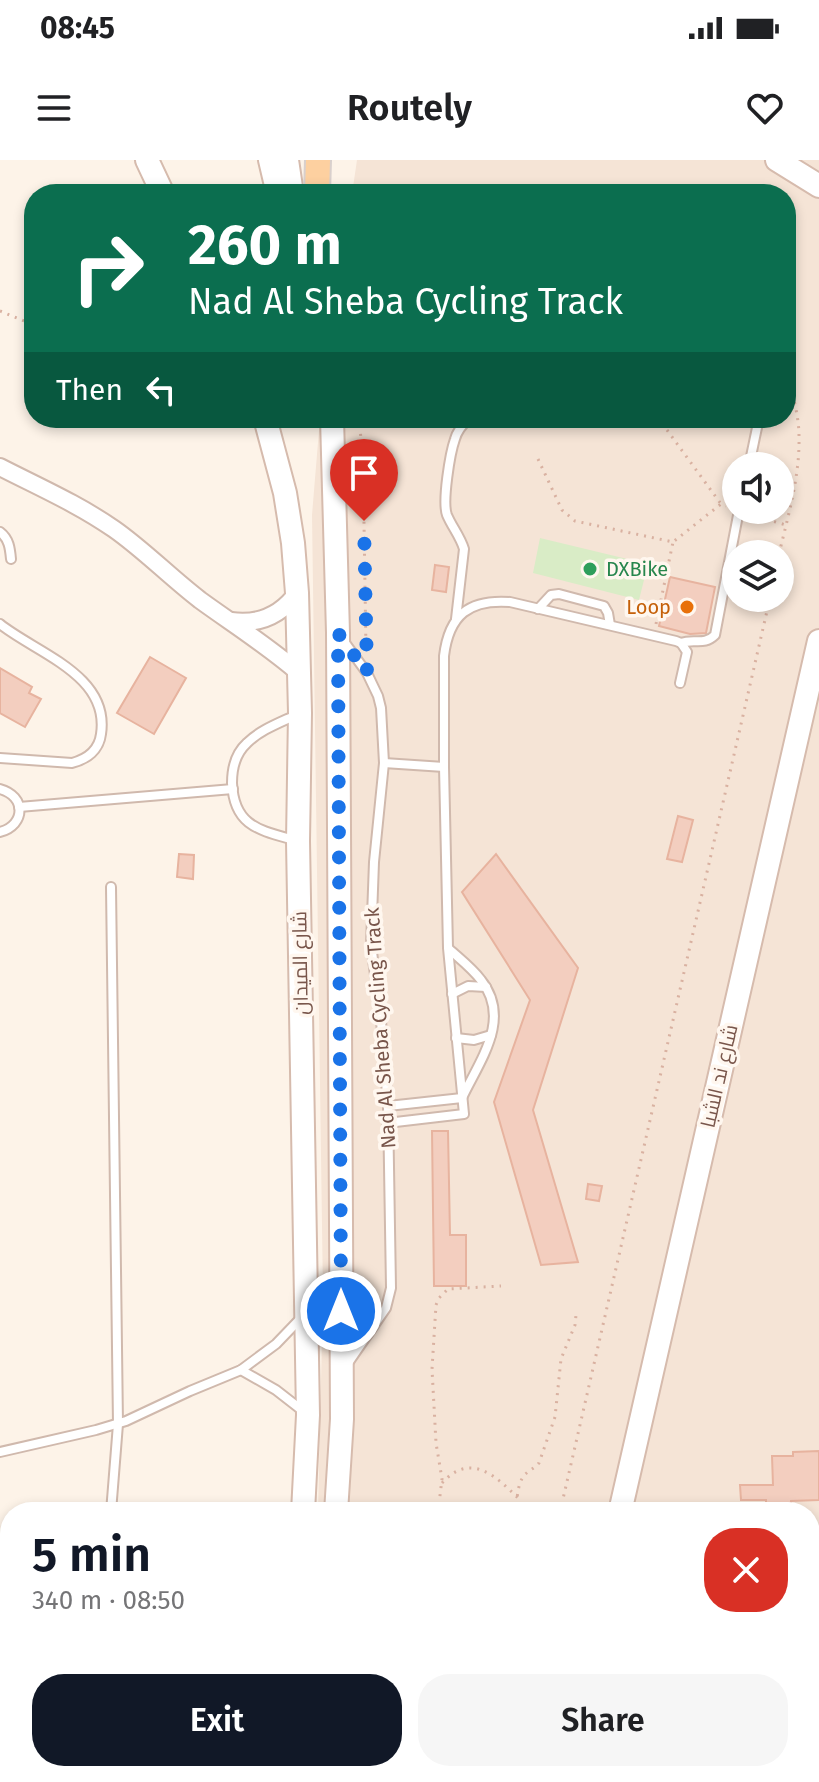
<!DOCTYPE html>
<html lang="en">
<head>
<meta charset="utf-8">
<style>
	:root { --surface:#fff; --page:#f6f6f6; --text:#202124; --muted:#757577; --accent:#111827 }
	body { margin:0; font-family:"Fira Sans",Cairo,sans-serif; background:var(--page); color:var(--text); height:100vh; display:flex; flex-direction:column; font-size:30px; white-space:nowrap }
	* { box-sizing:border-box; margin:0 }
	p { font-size:26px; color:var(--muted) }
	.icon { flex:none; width:44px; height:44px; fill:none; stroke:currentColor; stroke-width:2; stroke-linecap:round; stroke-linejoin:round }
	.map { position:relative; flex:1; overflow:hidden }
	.drawer { position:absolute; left:0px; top:1342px; width:820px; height:280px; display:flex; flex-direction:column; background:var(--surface); border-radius:32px 32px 0 0; box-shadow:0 4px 12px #0003 }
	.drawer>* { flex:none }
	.guide { position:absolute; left:24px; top:24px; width:772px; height:244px; border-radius:32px; box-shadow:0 4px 12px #0003; background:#0b6e4f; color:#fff; overflow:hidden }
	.controls { position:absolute; left:722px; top:292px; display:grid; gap:16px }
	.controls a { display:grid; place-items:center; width:72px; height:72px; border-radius:50%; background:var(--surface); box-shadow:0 4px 12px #0003; font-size:40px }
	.pin { position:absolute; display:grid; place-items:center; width:68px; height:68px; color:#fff; margin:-82px -34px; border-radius:50% 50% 50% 0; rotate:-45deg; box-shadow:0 0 8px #0007 }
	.pin .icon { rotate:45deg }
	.me { position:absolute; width:88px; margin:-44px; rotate:0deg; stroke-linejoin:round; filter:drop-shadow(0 0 6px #0008) }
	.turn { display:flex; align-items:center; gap:28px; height:168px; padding:0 32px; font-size:36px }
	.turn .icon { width:104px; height:104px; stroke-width:2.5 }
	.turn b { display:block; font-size:56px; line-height:68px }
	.then { display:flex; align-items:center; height:76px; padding:0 32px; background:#0003; gap:16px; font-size:30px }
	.round { display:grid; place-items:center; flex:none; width:84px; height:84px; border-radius:32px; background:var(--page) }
	.summary { display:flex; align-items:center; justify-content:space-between; height:136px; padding:0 32px }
	h1 { font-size:48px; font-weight:600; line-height:60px; color:var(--accent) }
	.cta { display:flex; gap:16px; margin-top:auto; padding:16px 32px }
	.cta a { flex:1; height:92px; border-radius:32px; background:var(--accent); color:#fff; font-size:32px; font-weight:600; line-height:92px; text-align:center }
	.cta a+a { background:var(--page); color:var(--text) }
	.status { display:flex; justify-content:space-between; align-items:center; height:56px; padding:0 40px; background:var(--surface); direction:ltr }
	.status svg { height:22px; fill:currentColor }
	header { display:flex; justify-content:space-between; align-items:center; height:104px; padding:0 32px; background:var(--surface); font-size:36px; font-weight:600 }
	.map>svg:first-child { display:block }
	.residential { fill:#f5e4d6; fill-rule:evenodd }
	.green { fill:#d9ecc6 }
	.building { fill:#f3cebf; stroke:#e7b39f; stroke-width:2 }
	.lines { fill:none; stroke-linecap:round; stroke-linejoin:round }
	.lane-casing { stroke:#d0b9ad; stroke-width:12 }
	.street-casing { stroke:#d0b9ad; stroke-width:20 }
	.secondary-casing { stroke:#d6bbad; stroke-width:26 }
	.primary-casing { stroke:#d9d0cd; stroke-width:28 }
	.path { stroke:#d9b1a1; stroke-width:3; stroke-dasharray:2 6; stroke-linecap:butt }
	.lane { stroke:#fff; stroke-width:8 }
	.street { stroke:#fff; stroke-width:16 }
	.secondary { stroke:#fff; stroke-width:22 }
	.primary { stroke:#fdd0a0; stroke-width:24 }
	.route { stroke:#1a73e8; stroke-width:14; stroke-dasharray:0 25.2 }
	.leisure-dot { fill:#2e9e5b; stroke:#fff7ef; stroke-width:3 }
	.food-dot { fill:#e8710a; stroke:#fff7ef; stroke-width:3 }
	.labels { text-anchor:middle; stroke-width:7; stroke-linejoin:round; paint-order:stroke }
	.leisure-label { font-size:20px; fill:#27864d; stroke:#fff7ef; text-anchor:start }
	.food-label { font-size:20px; fill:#c56008; stroke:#fff7ef; text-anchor:end }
	.street-label { font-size:20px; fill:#79564b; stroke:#fff7ef }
</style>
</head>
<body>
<div class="status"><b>08:45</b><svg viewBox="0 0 49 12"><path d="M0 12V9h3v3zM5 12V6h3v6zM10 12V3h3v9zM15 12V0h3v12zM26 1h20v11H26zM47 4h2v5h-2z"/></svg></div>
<header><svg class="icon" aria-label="menu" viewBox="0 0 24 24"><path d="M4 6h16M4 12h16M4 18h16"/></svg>Routely<svg class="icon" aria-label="heart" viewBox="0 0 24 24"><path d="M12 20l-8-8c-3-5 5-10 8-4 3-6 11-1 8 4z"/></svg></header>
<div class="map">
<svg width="819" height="1622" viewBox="0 0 819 1622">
	<rect width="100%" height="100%" fill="#fdf3e8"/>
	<path class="residential" d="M357 0H819V1622H284L286 1612H810V1352H318L323 1136 312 355 320 258H786V34H352ZM736 306H780V350H736ZM736 394H780V438H736Z"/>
	<polygon class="green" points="540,378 648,404 639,440 533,413"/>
	<g class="building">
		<polygon points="435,405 449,407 446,432 432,430"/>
		<polygon points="670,417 715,427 706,473 690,474 659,466"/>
		<polygon points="150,497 186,518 154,574 117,553"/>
		<polygon points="0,508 32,527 29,533 41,539 25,567 0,553"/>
		<polygon points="678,656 693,660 682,702 667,699"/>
		<polygon points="179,694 194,695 193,719 177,717"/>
		<polygon points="496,694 578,808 533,950 578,1102 541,1105 494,942 530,840 462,732"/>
		<polygon points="432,971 448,971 450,1075 466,1075 466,1126 434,1126"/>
		<polygon points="588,1024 602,1026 599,1041 586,1039"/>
		<polygon points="819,1291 819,1340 791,1341 791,1352 776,1352 776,1349 766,1349 766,1340 741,1340 740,1325 773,1325 772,1296 793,1296 793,1292"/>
	</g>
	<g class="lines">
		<defs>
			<g id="lane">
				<polyline points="749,306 759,258"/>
				<path d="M0 372C9 379 10 388 11 399"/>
				<polyline points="538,449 551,435 559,434 604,446 608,453 610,465"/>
				<path d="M456 459 464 389C460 376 452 367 447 355 442 342 450 293 455 279 457 271 463 264 469 258"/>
				<path d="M0 464C36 493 110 515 101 574 99 590 87 599 72 603L0 598"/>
				<polyline points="343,480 367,513 378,536 381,548 384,603 374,702 371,784 381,861 388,946 391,1128 386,1148 346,1206"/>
				<path d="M681 483C694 478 704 486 715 475L739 350"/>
				<polyline points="384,603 444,607"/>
				<path d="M0 629C26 636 26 665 0 672"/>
				<polyline points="19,647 233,629"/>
				<path d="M294 680C259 670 234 666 232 623 232 608 236 593 247 583 260 570 279 563 296 555"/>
				<polyline points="452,834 468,826 486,827"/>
				<polyline points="456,878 474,880 491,875"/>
				<path d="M388 946 462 938C480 900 512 859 481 820 472 808 460 799 449 789"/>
				<path d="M387 963 464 954 448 788 444 607V496C449 455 469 439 510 442L676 481 681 483 687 492 680 523"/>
				<polyline points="241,1210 276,1230 303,1251"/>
				<polyline points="0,1292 96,1270 126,1261 190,1231 241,1210 276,1184 301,1158"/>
				<polyline points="111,1352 118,1264 111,727"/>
				<polyline points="0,1482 10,1483"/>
			</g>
			<g id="street">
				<path d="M0 307C39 327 78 344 114 369 144 390 170 417 200 440 233 464 268 486 299 513"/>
				<path d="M231 461C259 465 281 455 297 433"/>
				<polyline points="810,1381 819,1381"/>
				<polyline points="257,1622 259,1612"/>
				<polyline points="707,1622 709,1612"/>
			</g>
			<g id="secondary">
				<polyline points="147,0 163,34"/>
				<polyline points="270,0 278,34"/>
				<polyline points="287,0 292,34"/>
				<polyline points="777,0 819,26"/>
				<polyline points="265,258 285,333 293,383 297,433 300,553 298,681 308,1255 303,1352"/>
				<polyline points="332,258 338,473 342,1259 336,1352"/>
				<polyline points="620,1352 819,481"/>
				<polyline points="272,1622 273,1612"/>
				<polyline points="304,1622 306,1612"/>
				<polyline points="560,1622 562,1612"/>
			</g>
			<polyline id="primary" points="317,34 318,0"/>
		</defs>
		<use href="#lane" class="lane-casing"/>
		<use href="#street" class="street-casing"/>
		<use href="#secondary" class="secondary-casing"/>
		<use href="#primary" class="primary-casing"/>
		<g class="path">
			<path d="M563 34C587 29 612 26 636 34"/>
			<polyline points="0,151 34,165"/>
			<polyline points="359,258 363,300 366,490"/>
			<polyline points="667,270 721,344"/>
			<polyline points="538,299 562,350 575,361 673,382 721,344 726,346"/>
			<polyline points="751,355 786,365"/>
			<path d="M779 394C788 356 800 316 799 276 799 254 791 230 786 208"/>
			<polyline points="656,464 673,382"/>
			<path d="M442 1323C470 1292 495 1315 518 1338"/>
			<polyline points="438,1352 442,1319 436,1283 432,1209 436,1145 439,1138 448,1129 501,1126"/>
			<path d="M516 1352C517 1341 517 1326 523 1317 528 1310 534 1309 539 1303L555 1257 561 1199 575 1165 576 1155"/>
			<polyline points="560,1352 770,438"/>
			<polyline points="407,1622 416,1612"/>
			<polyline points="463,1622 469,1612"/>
			<polyline points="499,1622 501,1612"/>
		</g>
		<use href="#lane" class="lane"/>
		<use href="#street" class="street"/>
		<use href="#secondary" class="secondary"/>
		<use href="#primary" class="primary"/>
	</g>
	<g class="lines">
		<polyline class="route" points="341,1151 338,473 367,513 364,361"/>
	</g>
	<circle class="leisure-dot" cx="590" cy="409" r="8"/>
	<circle class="food-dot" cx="687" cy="447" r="8"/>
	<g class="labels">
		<g class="leisure-label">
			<text x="606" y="416">DXBike</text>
		</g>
		<g class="food-label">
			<text x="671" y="454">Loop</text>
		</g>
		<g class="street-label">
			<text transform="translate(300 803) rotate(-91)" y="7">شارع الميدان</text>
			<text transform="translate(380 868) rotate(-94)" y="7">Nad Al Sheba Cycling Track</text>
			<text transform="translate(719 916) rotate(-77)" y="7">شارع ند الشبا</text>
		</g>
	</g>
</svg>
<div class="controls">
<a><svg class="icon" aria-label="sound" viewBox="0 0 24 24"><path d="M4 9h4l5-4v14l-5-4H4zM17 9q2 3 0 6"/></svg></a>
<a><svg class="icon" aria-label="layers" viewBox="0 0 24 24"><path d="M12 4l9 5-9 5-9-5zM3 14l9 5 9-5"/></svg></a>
</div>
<div class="pin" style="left:364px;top:361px;background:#d93025"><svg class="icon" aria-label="arrive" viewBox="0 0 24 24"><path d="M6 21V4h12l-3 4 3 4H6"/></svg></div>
<svg class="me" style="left:341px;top:1151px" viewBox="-20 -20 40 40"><circle r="17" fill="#1a73e8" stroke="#fff" stroke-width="3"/><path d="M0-11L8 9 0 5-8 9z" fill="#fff"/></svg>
<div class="guide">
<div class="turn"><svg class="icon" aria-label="right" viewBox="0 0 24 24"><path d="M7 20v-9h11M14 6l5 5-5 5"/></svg><div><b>260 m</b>Nad Al Sheba Cycling Track</div></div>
<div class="then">Then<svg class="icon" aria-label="left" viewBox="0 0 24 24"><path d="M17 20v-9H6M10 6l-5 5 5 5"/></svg></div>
</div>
<section class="drawer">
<div class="summary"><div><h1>5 min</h1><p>340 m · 08:50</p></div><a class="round" style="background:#d93025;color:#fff"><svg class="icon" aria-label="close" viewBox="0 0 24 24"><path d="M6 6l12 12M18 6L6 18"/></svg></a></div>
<div class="cta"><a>Exit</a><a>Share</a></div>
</section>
</div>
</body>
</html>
